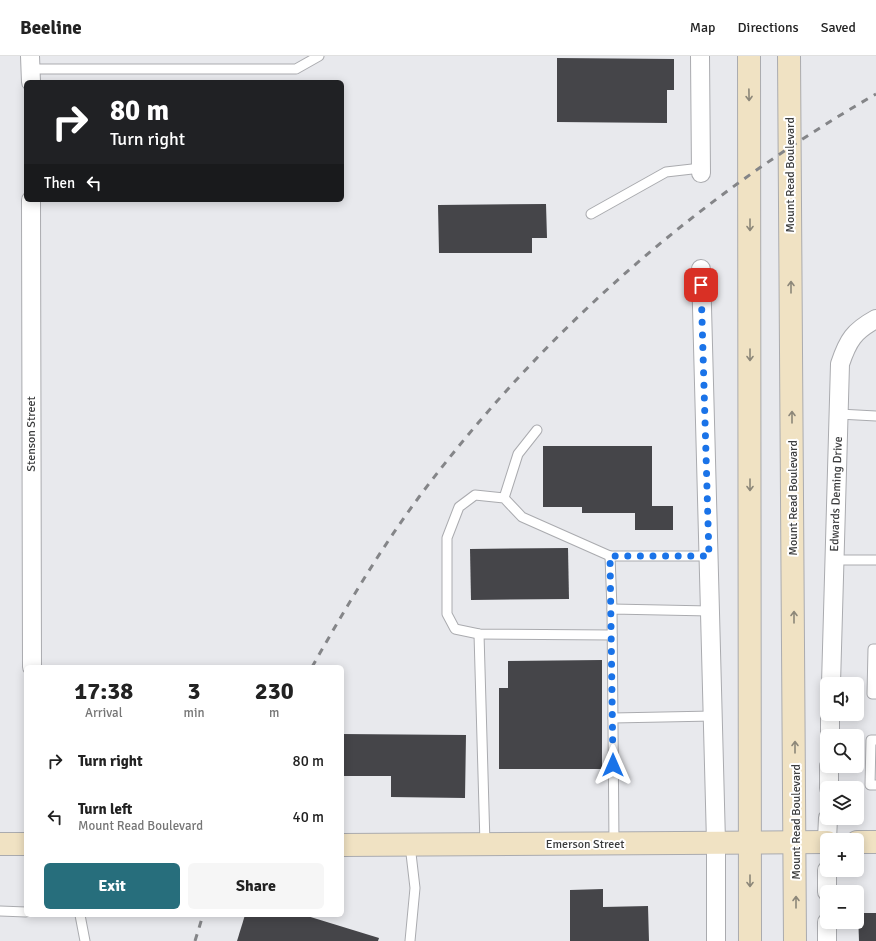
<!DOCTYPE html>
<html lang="en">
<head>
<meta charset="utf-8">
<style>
	:root { --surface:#fff; --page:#f6f6f6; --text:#222; --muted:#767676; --line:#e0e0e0; --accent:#276e7c }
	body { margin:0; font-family:Signika,sans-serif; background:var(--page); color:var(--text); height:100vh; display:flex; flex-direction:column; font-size:15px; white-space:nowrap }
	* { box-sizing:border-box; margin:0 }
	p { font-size:13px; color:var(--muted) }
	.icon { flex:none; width:22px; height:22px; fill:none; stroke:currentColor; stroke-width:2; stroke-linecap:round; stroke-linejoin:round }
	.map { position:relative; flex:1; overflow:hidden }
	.sheet { position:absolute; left:24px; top:609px; width:320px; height:252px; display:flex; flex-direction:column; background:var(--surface); border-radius:6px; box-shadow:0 2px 10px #0003 }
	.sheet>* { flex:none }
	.guide { position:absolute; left:24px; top:24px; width:320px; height:122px; border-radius:6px; box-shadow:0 2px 10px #0003; background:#202124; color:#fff; overflow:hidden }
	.fabs { position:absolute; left:820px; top:621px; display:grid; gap:8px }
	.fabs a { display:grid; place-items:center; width:44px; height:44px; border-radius:6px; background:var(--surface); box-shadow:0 2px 10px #0003; font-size:20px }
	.pin { position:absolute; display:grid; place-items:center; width:34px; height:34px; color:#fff; margin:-17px; border-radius:8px; box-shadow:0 2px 6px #0006 }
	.me { position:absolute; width:44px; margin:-22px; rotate:0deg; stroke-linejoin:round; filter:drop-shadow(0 0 3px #0008) }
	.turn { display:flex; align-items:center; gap:14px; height:84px; padding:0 20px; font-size:18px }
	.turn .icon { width:52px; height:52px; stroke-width:2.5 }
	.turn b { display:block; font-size:28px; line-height:34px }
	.then { display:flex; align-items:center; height:38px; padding:0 20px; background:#0003; gap:8px; font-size:15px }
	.eta { display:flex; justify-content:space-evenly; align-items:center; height:68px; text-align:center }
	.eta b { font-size:24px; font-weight:700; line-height:28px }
	.primary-button { display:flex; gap:8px; margin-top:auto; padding:8px 20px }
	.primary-button a { flex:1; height:46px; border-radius:6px; background:var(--accent); color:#fff; font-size:16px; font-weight:700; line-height:46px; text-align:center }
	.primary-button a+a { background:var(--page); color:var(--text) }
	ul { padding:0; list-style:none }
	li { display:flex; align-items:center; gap:12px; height:56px; padding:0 20px }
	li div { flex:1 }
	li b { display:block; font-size:15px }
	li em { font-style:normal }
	header { display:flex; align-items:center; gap:24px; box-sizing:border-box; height:56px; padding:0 20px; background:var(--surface); border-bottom:1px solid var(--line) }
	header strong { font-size:19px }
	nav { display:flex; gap:22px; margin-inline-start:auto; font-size:14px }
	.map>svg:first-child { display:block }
	.building { fill:#454549 }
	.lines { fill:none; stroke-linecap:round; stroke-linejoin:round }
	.lane-casing { stroke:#aaabaf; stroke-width:11 }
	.street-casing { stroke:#aaabaf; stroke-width:20 }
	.secondary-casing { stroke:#aaabaf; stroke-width:24 }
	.lane { stroke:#fff; stroke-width:9 }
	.street { stroke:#fff; stroke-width:18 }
	.secondary { stroke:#f0e2c3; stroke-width:22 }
	.rail { stroke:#848588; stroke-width:3; stroke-dasharray:7 7; stroke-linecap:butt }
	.oneway { stroke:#8c8779 }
	.route { stroke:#1a73e8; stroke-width:7; stroke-dasharray:0 12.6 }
	.labels { text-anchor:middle; stroke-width:4; stroke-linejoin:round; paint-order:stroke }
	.street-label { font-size:12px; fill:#3b3c3d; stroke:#fff }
</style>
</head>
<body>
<header>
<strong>Beeline</strong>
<nav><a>Map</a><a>Directions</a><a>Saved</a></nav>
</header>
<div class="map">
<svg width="876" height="885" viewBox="0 0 876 885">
	<rect width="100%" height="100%" fill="#e8e9ed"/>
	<g class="building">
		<polygon points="557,2 674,3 674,34 667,34 667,67 557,66"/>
		<polygon points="546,148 547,182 532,182 532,197 439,197 438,149"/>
		<polygon points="543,390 652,390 652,450 673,450 673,474 635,474 635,457 582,457 582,451 543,451"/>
		<polygon points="568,492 569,543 471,544 470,493"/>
		<polygon points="602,604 602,713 499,713 499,632 508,632 508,605"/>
		<polygon points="342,678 466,679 465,742 391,741 391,720 342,720"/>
		<polygon points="603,833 603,851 648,850 649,885 570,885 570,834"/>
		<polygon points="858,857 876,857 876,885 859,885"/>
		<polygon points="245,859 304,859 379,882 378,885 237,885"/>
	</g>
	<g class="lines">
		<defs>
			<g id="lane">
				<polyline points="30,13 296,13 319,0"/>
				<polyline points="591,158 666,116 701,112"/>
				<polyline points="839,358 876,360"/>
				<polyline points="504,442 518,398 537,374"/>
				<polyline points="610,500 522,461 504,442 475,439 459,451 447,482 447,558 455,573 479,578 612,579"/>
				<polyline points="834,504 876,504"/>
				<polyline points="612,553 610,500 709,500"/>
				<polyline points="479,578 485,788"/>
				<polyline points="876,593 873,593 872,638 876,638"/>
				<polyline points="613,662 713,660"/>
				<polyline points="876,684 871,684 870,729 876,729"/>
				<polyline points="614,787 612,553 710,555"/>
				<polyline points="0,855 26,856"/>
				<polyline points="80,859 85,885"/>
				<polyline points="410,885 415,832 410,789"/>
			</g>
			<g id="street">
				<polyline points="30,0 31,26"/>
				<polyline points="700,0 701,117"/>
				<polyline points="31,144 32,611"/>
				<polyline points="701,213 716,786 716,885"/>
				<path d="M831 628 840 308C848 284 854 275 876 263"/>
				<polyline points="830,680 830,658"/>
				<polyline points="829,732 829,710"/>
				<polyline points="827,784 828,762"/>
				<polyline points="827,814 827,836"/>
				<polyline points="827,866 827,885"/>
			</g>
			<g id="secondary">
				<polyline points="749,0 750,885"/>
				<polyline points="789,0 795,885"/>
				<polyline points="857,786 876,786"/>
				<polyline points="0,788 26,788"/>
				<polyline points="342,789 827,786"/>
			</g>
		</defs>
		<use href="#lane" class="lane-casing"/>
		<use href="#street" class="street-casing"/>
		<use href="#secondary" class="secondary-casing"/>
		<use href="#lane" class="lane"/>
		<use href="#street" class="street"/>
		<use href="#secondary" class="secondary"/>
		<g class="rail">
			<path d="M312 611C345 553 379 495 419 441 544 274 696 142 876 38"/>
			<polyline points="195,885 203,859"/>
		</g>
	</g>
	<defs><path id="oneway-shaft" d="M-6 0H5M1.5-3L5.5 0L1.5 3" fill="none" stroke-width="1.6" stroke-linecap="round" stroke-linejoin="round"/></defs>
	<g class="oneway">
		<use href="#oneway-shaft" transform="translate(749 39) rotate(89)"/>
		<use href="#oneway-shaft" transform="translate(750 169) rotate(90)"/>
		<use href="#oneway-shaft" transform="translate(791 231) rotate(-90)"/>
		<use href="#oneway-shaft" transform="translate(750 299) rotate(90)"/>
		<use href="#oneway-shaft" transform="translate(792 361) rotate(-90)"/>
		<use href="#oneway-shaft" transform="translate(750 429) rotate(90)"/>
		<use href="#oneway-shaft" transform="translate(794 561) rotate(-90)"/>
		<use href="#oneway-shaft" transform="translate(795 691) rotate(-90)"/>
		<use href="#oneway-shaft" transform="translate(750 825) rotate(90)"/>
		<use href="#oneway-shaft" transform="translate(796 846) rotate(-90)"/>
	</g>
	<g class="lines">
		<polyline class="route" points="613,709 610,500 709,500 701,229"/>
	</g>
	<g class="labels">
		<g class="street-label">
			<text transform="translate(790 119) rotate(-90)" y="4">Mount Read Boulevard</text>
			<text transform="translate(31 378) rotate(-90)" y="4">Stenson Street</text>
			<text transform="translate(836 438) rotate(-88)" y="4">Edwards Deming Drive</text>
			<text transform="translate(793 442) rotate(-90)" y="4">Mount Read Boulevard</text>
			<text transform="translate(796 766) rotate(-90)" y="4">Mount Read Boulevard</text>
			<text x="585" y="792">Emerson Street</text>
		</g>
	</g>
</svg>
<div class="fabs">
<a><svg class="icon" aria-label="sound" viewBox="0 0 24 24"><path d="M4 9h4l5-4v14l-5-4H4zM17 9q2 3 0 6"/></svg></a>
<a><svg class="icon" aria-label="search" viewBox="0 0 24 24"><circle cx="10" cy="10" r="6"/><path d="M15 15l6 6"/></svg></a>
<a><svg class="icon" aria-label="layers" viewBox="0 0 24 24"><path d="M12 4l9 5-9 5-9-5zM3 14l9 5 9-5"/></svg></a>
<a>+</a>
<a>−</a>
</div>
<div class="pin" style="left:701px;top:229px;background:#d93025"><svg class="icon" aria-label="arrive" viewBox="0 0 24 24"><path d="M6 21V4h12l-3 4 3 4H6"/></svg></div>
<svg class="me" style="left:613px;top:709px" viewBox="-20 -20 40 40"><path d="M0-17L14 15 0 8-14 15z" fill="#1a73e8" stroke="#fff" stroke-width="4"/></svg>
<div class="guide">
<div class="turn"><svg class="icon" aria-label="right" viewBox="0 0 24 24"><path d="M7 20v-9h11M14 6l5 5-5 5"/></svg><div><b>80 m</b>Turn right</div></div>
<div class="then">Then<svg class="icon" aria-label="left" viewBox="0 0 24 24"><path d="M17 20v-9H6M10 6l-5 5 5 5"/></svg></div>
</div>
<section class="sheet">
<div class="eta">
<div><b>17:38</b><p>Arrival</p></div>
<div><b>3</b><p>min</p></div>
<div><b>230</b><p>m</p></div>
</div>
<ul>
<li><svg class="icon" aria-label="right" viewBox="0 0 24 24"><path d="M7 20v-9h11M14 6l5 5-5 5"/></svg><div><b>Turn right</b></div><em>80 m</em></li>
<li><svg class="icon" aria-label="left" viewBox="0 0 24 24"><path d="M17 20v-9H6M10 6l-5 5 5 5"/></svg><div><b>Turn left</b><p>Mount Read Boulevard</p></div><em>40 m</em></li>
</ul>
<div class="primary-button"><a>Exit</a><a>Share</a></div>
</section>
</div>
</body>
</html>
